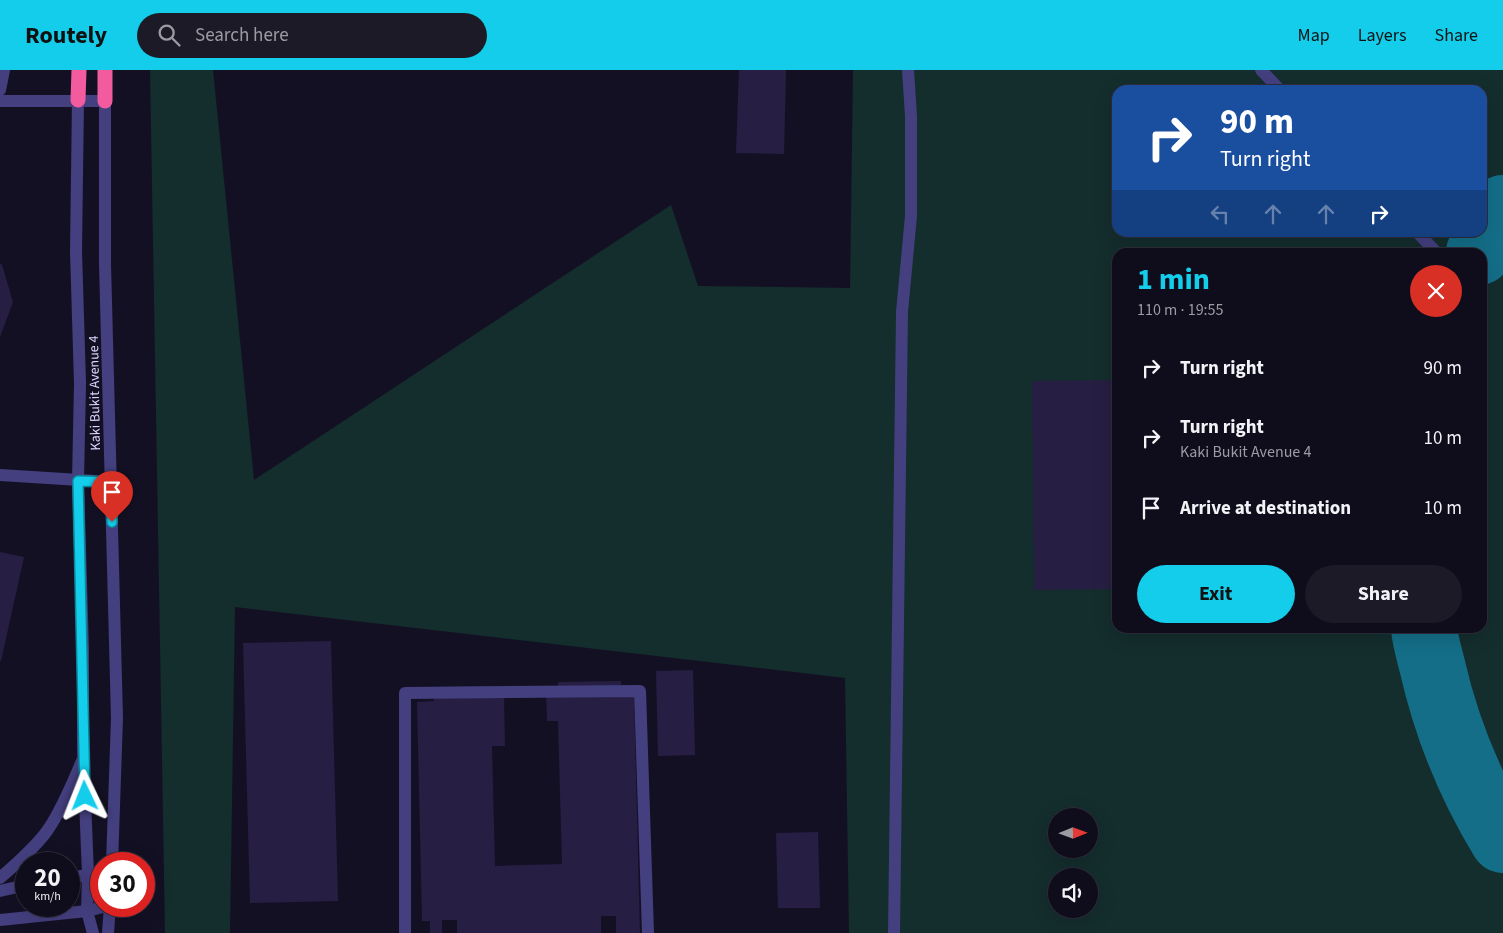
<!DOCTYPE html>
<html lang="en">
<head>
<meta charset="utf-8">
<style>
	:root { --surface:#0f0c1b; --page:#1d1a28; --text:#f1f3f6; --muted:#9b9ba3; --line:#2f2c3a; --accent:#13cdeb }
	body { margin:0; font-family:"Source Sans 3",sans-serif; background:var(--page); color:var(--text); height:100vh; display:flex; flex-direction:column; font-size:19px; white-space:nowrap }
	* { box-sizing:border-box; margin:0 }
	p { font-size:16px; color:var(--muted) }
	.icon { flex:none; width:28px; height:28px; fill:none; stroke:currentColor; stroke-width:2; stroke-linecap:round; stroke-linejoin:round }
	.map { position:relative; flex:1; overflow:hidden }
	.drawer { position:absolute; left:1112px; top:178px; width:375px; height:385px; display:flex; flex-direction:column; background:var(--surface); border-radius:15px; box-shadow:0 5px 20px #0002,0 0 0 1px var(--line) }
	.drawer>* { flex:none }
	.banner { position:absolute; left:1112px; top:15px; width:375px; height:152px; border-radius:15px; box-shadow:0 5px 20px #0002,0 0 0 1px var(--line); background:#1a4fa0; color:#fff; overflow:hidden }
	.needle { width:32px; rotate:89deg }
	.tools { position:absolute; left:1048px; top:738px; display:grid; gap:10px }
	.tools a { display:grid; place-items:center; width:50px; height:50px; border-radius:50%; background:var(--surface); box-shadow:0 5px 20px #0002,0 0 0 1px var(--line); font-size:25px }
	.speed { position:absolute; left:15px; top:782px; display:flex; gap:10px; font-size:25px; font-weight:700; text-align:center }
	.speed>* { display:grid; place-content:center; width:65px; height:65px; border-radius:50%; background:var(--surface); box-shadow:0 5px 20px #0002,0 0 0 1px var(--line); line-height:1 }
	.speed small { font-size:12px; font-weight:400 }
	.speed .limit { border:8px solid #d22; background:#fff; color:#111 }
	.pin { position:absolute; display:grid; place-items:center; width:42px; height:42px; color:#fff; margin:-51px -21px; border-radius:50% 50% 50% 0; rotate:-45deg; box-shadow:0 0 5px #0007 }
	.pin .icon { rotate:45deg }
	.me { position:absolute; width:55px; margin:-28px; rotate:358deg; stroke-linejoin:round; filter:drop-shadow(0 0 4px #0008) }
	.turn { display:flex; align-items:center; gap:18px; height:105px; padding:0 25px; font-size:22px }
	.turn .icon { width:65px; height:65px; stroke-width:2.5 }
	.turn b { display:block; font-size:35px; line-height:42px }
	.lanes { display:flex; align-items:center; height:48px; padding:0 25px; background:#0003; justify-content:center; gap:25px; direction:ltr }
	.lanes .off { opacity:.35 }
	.round { display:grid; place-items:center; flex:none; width:52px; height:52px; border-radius:26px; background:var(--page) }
	.headline { display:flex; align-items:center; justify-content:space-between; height:85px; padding:0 25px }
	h1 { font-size:30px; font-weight:700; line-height:38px; color:var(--accent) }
	.primary-button { display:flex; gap:10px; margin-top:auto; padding:10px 25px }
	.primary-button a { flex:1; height:58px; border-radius:30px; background:var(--accent); color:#111; font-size:20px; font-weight:700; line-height:58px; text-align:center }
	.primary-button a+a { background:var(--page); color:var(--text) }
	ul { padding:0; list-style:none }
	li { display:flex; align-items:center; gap:15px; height:70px; padding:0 25px }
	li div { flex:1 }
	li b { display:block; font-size:19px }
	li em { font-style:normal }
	header { display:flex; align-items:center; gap:30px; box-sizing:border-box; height:70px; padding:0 25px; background:var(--accent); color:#111 }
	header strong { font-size:24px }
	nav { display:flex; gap:28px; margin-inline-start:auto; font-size:18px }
	.search { width:350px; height:45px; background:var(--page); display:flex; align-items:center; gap:12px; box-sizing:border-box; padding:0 18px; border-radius:28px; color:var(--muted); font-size:19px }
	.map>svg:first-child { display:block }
	.green { fill:#142d2d; fill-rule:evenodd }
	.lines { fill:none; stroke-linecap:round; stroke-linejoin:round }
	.taxiway { stroke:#146e88; stroke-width:66 }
	.building { fill:#271e43 }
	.lane { stroke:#443f7f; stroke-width:12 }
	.street { stroke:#443f7f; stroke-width:12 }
	.highway { stroke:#f25b9e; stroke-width:15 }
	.route-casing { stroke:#0c8599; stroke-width:12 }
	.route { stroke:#13cdeb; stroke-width:9 }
	.labels { text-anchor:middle; stroke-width:5; stroke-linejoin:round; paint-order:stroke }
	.street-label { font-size:14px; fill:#dcd6fc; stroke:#141024 }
</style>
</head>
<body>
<header>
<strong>Routely</strong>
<div class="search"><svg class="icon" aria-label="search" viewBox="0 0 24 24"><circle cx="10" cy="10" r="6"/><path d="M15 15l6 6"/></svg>Search here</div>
<nav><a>Map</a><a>Layers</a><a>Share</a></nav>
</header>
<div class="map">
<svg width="1503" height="863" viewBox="0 0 1503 863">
	<rect width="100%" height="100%" fill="#141024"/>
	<path class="green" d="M150 0H213L254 410 671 135 698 216 850 218 853 0H1503V863H849L845 608 235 537 230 863H165ZM1118 20H1482V162H1118ZM1118 182H1482V558H1118ZM1056 746H1089V779H1056ZM1056 806H1089V839H1056Z"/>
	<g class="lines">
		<g class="taxiway">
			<polyline points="1479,182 1503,138"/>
			<path d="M1424 558C1425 570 1429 583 1432 595 1446 657 1470 716 1503 770"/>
		</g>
	</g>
	<g class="building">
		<polygon points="739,0 786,0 784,84 736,83"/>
		<polygon points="0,193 2,195 13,232 0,267"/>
		<polygon points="1118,310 1118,519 1034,520 1032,311"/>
		<polygon points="0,482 24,487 1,591 0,591"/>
		<polygon points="331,571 338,831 250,833 243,573"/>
		<polygon points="693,600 695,685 658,686 656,601"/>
		<polygon points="621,611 621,627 634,627 640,863 616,863 616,846 601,846 601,863 457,863 457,850 442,850 442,863 430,863 430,851 422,851 417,632 434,631 434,617 491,616 491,625 504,624 505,676 492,676 495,796 562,794 558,651 547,651 546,624 558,624 558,612"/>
		<polygon points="818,762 820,838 778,838 776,763"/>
	</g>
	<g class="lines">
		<g class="lane">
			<polyline points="1261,0 1280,20"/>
			<polyline points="0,20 4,0"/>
			<polyline points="0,31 105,31"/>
			<polyline points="1417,162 1436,182"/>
			<polyline points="0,405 111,412"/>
			<polyline points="87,841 93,863"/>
			<polyline points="108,863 110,836"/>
			<polyline points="405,863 405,623 640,621 648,863"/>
			<polyline points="894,863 902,242 911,146 911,46 908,0"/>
		</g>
		<g class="street">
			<polyline points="78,30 76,181 80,313 78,411 83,580 83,681 88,804 87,841"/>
			<polyline points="105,31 105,194 117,648 112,794"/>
			<path d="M0 808C15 795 39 774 49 758 63 737 72 714 82 691"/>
			<polyline points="69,808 101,803"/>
			<polyline points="0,821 26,815"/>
			<polyline points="0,850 87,841 107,836"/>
		</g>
		<g class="highway">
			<polyline points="105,0 105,31"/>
			<polyline points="78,30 79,0"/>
		</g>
	</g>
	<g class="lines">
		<defs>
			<polyline id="route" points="85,726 78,411 111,412 112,452"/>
		</defs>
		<use href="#route" class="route-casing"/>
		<use href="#route" class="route"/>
	</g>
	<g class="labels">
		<g class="street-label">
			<text transform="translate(94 323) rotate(-91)" y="5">Kaki Bukit Avenue 4</text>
		</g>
	</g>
</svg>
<div class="tools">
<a><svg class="needle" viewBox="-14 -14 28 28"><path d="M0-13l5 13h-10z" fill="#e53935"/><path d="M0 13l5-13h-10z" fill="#9b9ba3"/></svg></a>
<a><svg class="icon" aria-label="sound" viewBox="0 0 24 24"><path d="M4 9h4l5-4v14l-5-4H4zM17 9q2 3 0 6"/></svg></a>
</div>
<div class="speed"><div>20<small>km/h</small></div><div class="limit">30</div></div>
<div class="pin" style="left:112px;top:452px;background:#d93025"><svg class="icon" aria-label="arrive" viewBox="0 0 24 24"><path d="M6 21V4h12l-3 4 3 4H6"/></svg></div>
<svg class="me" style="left:85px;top:726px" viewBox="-20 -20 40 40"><path d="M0-17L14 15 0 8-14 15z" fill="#13cdeb" stroke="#fff" stroke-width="4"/></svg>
<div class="banner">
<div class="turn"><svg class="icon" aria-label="right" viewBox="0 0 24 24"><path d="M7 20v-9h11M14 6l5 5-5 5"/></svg><div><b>90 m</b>Turn right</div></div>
<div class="lanes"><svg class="icon off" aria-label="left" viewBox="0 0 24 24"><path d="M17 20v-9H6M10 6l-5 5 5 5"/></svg><svg class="icon off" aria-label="ahead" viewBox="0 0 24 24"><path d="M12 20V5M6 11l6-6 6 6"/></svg><svg class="icon off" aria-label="ahead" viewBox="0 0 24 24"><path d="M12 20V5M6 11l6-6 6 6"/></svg><svg class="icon" aria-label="right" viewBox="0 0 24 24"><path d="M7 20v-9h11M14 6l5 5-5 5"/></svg></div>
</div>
<section class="drawer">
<div class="headline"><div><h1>1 min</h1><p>110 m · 19:55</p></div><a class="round" style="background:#d93025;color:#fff"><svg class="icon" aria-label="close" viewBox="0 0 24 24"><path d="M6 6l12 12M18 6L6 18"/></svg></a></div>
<ul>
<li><svg class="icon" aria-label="right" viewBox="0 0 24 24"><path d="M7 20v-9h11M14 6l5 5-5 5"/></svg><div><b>Turn right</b></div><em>90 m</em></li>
<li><svg class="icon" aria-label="right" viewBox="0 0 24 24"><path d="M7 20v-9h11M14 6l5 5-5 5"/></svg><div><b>Turn right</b><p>Kaki Bukit Avenue 4</p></div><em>10 m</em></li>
<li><svg class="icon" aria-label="arrive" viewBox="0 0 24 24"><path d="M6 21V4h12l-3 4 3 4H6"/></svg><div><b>Arrive at destination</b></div><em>10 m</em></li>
</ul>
<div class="primary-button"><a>Exit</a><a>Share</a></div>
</section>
</div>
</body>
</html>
